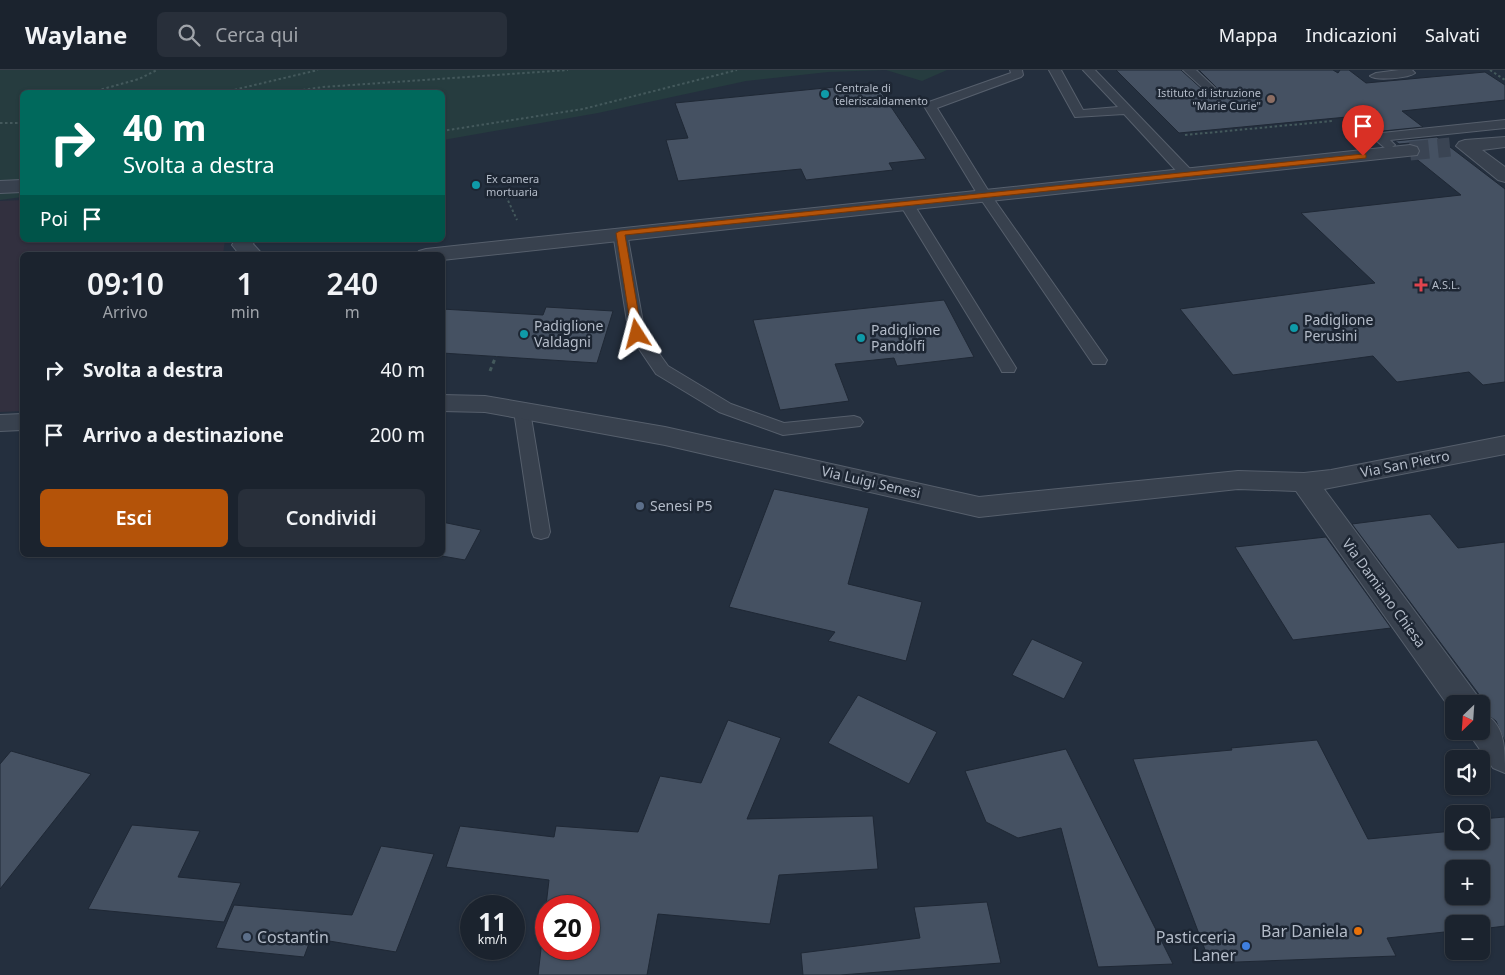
<!DOCTYPE html>
<html lang="it">
<head>
<meta charset="utf-8">
<style>
	:root { --surface:#1b232e; --page:#282f3a; --text:#f1f3f6; --muted:#a0a4aa; --line:#39404a; --accent:#b45309 }
	body { margin:0; font-family:"Noto Sans",sans-serif; background:var(--page); color:var(--text); height:100vh; display:flex; flex-direction:column; font-size:19px; white-space:nowrap }
	* { box-sizing:border-box; margin:0 }
	p { font-size:16px; color:var(--muted) }
	.icon { flex:none; width:28px; height:28px; fill:none; stroke:currentColor; stroke-width:2; stroke-linecap:round; stroke-linejoin:round }
	.map { position:relative; flex:1; overflow:hidden }
	.panel { position:absolute; left:20px; top:182px; width:425px; height:305px; display:flex; flex-direction:column; background:var(--surface); border-radius:8px; box-shadow:0 1px 4px #0004,0 0 0 1px var(--line) }
	.panel>* { flex:none }
	.banner { position:absolute; left:20px; top:20px; width:425px; height:152px; border-radius:8px; box-shadow:0 1px 4px #0004,0 0 0 1px var(--line); background:#00695c; color:#fff; overflow:hidden }
	.needle { width:32px; rotate:205deg }
	.buttons { position:absolute; left:1445px; top:625px; display:grid; gap:10px }
	.buttons a { display:grid; place-items:center; width:45px; height:45px; border-radius:8px; background:var(--surface); box-shadow:0 1px 4px #0004,0 0 0 1px var(--line); font-size:25px }
	.speed { position:absolute; left:460px; top:825px; display:flex; gap:10px; font-size:25px; font-weight:700; text-align:center }
	.speed>* { display:grid; place-content:center; width:65px; height:65px; border-radius:50%; background:var(--surface); box-shadow:0 1px 4px #0004,0 0 0 1px var(--line); line-height:1 }
	.speed small { font-size:12px; font-weight:400 }
	.speed .limit { border:8px solid #d22; background:#fff; color:#111 }
	.pin { position:absolute; display:grid; place-items:center; width:42px; height:42px; color:#fff; margin:-51px -21px; border-radius:50% 50% 50% 0; rotate:-45deg; box-shadow:0 0 5px #0007 }
	.pin .icon { rotate:45deg }
	.me { position:absolute; width:55px; margin:-28px; rotate:351deg; stroke-linejoin:round; filter:drop-shadow(0 0 4px #0008) }
	.turn { display:flex; align-items:center; gap:18px; height:105px; padding:0 20px; font-size:22px }
	.turn .icon { width:65px; height:65px; stroke-width:2.5 }
	.turn b { display:block; font-size:35px; line-height:42px }
	.then { display:flex; align-items:center; height:48px; padding:0 20px; background:#0003; gap:10px; font-size:19px }
	.eta { display:flex; justify-content:space-evenly; align-items:center; height:85px; text-align:center }
	.eta b { font-size:30px; font-weight:600; line-height:35px }
	.action { display:flex; gap:10px; margin-top:auto; padding:10px 20px }
	.action a { flex:1; height:58px; border-radius:8px; background:var(--accent); color:#fff; font-size:20px; font-weight:600; line-height:58px; text-align:center }
	.action a+a { background:var(--page); color:var(--text) }
	ul { padding:0; list-style:none }
	li { display:flex; align-items:center; gap:15px; height:65px; padding:0 20px }
	li div { flex:1 }
	li b { display:block; font-size:19px }
	li em { font-style:normal }
	header { display:flex; align-items:center; gap:30px; box-sizing:border-box; height:70px; padding:0 25px; background:var(--surface); border-bottom:1px solid var(--line) }
	header strong { font-size:24px }
	nav { display:flex; gap:28px; margin-inline-start:auto; font-size:18px }
	.search { width:350px; height:45px; background:var(--page); display:flex; align-items:center; gap:12px; box-sizing:border-box; padding:0 18px; border-radius:8px; color:var(--muted); font-size:19px }
	.map>svg:first-child { display:block }
	.medical { fill:#32303f }
	.green { fill:#263c3f }
	.building { fill:#455162; stroke:#1f2835; fill-rule:evenodd }
	.lines { fill:none; stroke-linecap:round; stroke-linejoin:round }
	.minor-tunnel { stroke:#3a4453; stroke-width:19; stroke-dasharray:19 9; stroke-linecap:butt }
	.service-casing { stroke:#565f6c; stroke-width:2 }
	.minor-casing { stroke:#565f6c; stroke-width:2 }
	.path-far1 { stroke:#44595c; stroke-width:2; stroke-dasharray:2.5 2.5; stroke-linecap:butt }
	.path { stroke:#44595c; stroke-width:3; stroke-dasharray:4 4; stroke-linecap:butt }
	.service { fill:#38414e; fill-rule:evenodd }
	.minor { fill:#38414e; fill-rule:evenodd }
	.route { fill:#b45309; stroke:#753606 }
	.culture-dot { fill:#0f9aa8; stroke:#1d2633; stroke-width:2 }
	.education-dot { fill:#8d6e63; stroke:#1d2633; stroke-width:2 }
	.health-dot { fill:#e0444e; stroke:#1d2633; stroke-width:2 }
	.service-dot { fill:#5c6f8a; stroke:#1d2633; stroke-width:2 }
	.food-dot { fill:#e8710a; stroke:#1d2633; stroke-width:2 }
	.shop-dot { fill:#3f7fe0; stroke:#1d2633; stroke-width:2 }
	.labels { text-anchor:middle; stroke-width:5; stroke-linejoin:round; paint-order:stroke }
	.far-poi-label { font-size:11px; fill:#b4bcc9; stroke:#1d2633; text-anchor:start }
	.poi-label { font-size:14px; fill:#b4bcc9; stroke:#1d2633; text-anchor:start }
	.street-label { font-size:14px; fill:#b4bcc9; stroke:#1d2633 }
	.near-poi-label { font-size:16px; fill:#b4bcc9; stroke:#1d2633; text-anchor:end }
</style>
</head>
<body>
<header>
<strong>Waylane</strong>
<div class="search"><svg class="icon" aria-label="search" viewBox="0 0 24 24"><circle cx="10" cy="10" r="6"/><path d="M15 15l6 6"/></svg>Cerca qui</div>
<nav><a>Mappa</a><a>Indicazioni</a><a>Salvati</a></nav>
</header>
<div class="map">
<svg width="1505" height="905" viewBox="0 0 1505 905">
	<rect width="100%" height="100%" fill="#242f3e"/>
	<polygon class="medical" points="22,130 22,170 225,170 223,185 22,185 22,341 0,342 0,131"/>
	<g class="green">
		<polygon points="0,0 885,0 828,2 746,11 598,43 443,70 442,22 22,22 22,127 0,130"/>
		<polygon points="886,0 947,0 922,11"/>
	</g>
	<g class="building">
		<polygon points="1116,0 1181,0 1204,21 1209,23 1216,20 1216,17 1199,0 1333,0 1338,3 1340,0 1349,0 1366,13 1485,2 1505,15 1505,30 1402,41 1423,57 1383,61 1360,42 1355,40 1349,42 1347,47 1179,63"/>
		<polygon points="875,13 926,89 889,93 893,100 806,110 801,99 678,111 666,70 688,68 675,33"/>
		<polygon points="1437,67 1505,119 1505,312 1483,315 1469,302 1397,312 1373,286 1233,305 1180,239 1375,213 1301,143 1461,125 1414,87 1419,86 1421,82 1418,75 1410,73 1399,74 1395,71"/>
		<polygon points="944,230 974,287 897,296 894,288 835,294 849,331 780,340 753,250"/>
		<polygon points="546,237 613,241 597,293 442,283 442,239 543,245"/>
		<polygon points="774,419 869,438 848,514 922,532 906,591 828,571 835,562 729,537"/>
		<polygon points="1430,444 1458,478 1505,472 1505,672 1496,651 1481,640 1483,633 1478,623 1352,454"/>
		<polygon points="442,452 481,460 465,490 442,486"/>
		<polygon points="1326,467 1391,558 1293,570 1235,477"/>
		<polygon points="1032,569 1083,592 1064,629 1012,605"/>
		<polygon points="858,625 937,662 909,714 828,673"/>
		<path d="M728 650 781 668 747 749 873 746 878 799 779 805 770 854 658 844 647 905H538L549 810 446 797 460 756 554 767 556 756 638 762 660 706 701 713ZM546 836H589V879H546Z"/>
		<path d="M1317 670 1368 769 1453 761 1448 752H1454V771H1481V749L1505 747V856L1481 859V854H1454V861L1387 868 1396 886 1210 893 1133 689 1232 680 1231 678ZM1454 799H1481V826H1454Z"/>
		<polygon points="1066,679 1173,894 1098,897 1061,758 1018,768 986,752 965,701"/>
		<polygon points="11,681 91,704 0,819 0,694"/>
		<polygon points="132,755 200,761 178,807 241,813 224,852 88,839"/>
		<polygon points="381,776 434,784 396,882 311,868 304,887 216,878 234,835 352,845"/>
		<polygon points="987,832 1001,893 840,905 803,905 801,883 920,868 914,837"/>
	</g>
	<g class="lines">
		<polyline class="minor-tunnel" points="1410,81 1450,77"/>
		<defs>
			<g id="service">
				<polygon points="1010,0 1022,0 1023,5 1021,7 937,38 991,125 1107,290 1105,294 1093,294 978,125 924,36 926,33 1011,3"/>
				<polygon points="1049,0 1061,0 1083,40 1118,37 1083,0 1095,0 1192,101 1193,104 1192,107 1182,107 1124,44 1075,47"/>
				<polygon points="1183,0 1196,0 1215,18 1209,21 1205,20"/>
				<path d="M1399 0H1412L1415 3C1409 8 1376 11 1370 6L1376 3Z"/>
				<polygon points="1355,42 1359,43 1382,63 1505,50 1505,58 1390,70 1395,75 1389,79 1385,78 1351,49 1349,46 1351,43"/>
				<polygon points="906,129 913,133 1016,298 1014,302 1002,302 1000,298 899,133"/>
				<polygon points="620,159 627,163 645,264 668,296 731,334 784,353 854,346 860,348 863,352 860,356 783,365 719,342 656,304 629,264 613,163"/>
				<polygon points="522,335 528,337 530,341 550,462 548,467 541,469 534,467 532,462 514,341 516,337"/>
			</g>
			<g id="minor">
				<polygon points="1505,67 1505,77 1482,80 1505,97 1505,112 1498,110 1456,76 1459,72 1465,70"/>
				<polygon points="1410,75 1417,77 1419,81 1417,85 442,190 442,185 415,185 419,181 426,179"/>
				<polygon points="22,110 22,122 0,123 0,111"/>
				<polygon points="235,170 255,170 253,174 263,185 240,185 232,175"/>
				<polygon points="442,325 485,326 665,357 979,427 1238,401 1304,403 1331,400 1505,366 1505,384 1324,419 1476,624 1481,634 1454,634 1454,644 1296,421 1238,419 979,447 665,375 485,342 442,341"/>
				<polygon points="22,344 22,360 0,361 0,345"/>
				<path d="M1481 642C1505 653 1505 676 1505 703L1493 698 1467 661H1481Z"/>
			</g>
		</defs>
		<use href="#service" class="service-casing"/>
		<use href="#minor" class="minor-casing"/>
		<g class="path-far1">
			<polyline points="1490,0 1505,10"/>
			<polyline points="92,22 139,9 157,0"/>
			<polyline points="225,22 318,0"/>
			<polyline points="288,22 323,17 568,0"/>
			<polyline points="0,53 22,53"/>
			<polyline points="442,61 583,39 737,0"/>
			<polyline points="1185,65 1333,51"/>
			<polyline points="506,126 517,150"/>
		</g>
		<polyline class="path" points="490,301 496,286"/>
		<use href="#service" class="service"/>
		<use href="#minor" class="minor"/>
	</g>
	<polygon class="route" points="1363,84 1366,84 1366,88 625,165 642,264 637,267 632,264 616,163 620,161"/>
	<g class="culture-dot">
		<circle cx="825" cy="24" r="5"/>
		<circle cx="476" cy="115" r="5"/>
		<circle cx="1294" cy="258" r="5"/>
		<circle cx="524" cy="264" r="5"/>
		<circle cx="861" cy="268" r="5"/>
	</g>
	<circle class="education-dot" cx="1271" cy="29" r="5"/>
	<path class="health-dot" d="M1418.5 207.5h5v5h5v5h-5v5h-5v-5h-5v-5h5z"/>
	<g class="service-dot">
		<circle cx="640" cy="436" r="5"/>
		<circle cx="247" cy="867" r="5"/>
	</g>
	<circle class="food-dot" cx="1358" cy="861" r="5"/>
	<circle class="shop-dot" cx="1246" cy="876" r="5"/>
	<g class="labels">
		<g class="far-poi-label">
			<text x="835" y="22">Centrale di<tspan x="835" dy="13">teleriscaldamento</tspan></text>
			<text x="1261" y="27" text-anchor="end">Istituto di istruzione<tspan x="1261" dy="13">"Marie Curie"</tspan></text>
			<text x="486" y="113">Ex camera<tspan x="486" dy="13">mortuaria</tspan></text>
			<text x="1432" y="219">A.S.L.</text>
		</g>
		<g class="poi-label">
			<text x="1304" y="255">Padiglione<tspan x="1304" dy="16">Perusini</tspan></text>
			<text x="534" y="261">Padiglione<tspan x="534" dy="16">Valdagni</tspan></text>
			<text x="871" y="265">Padiglione<tspan x="871" dy="16">Pandolfi</tspan></text>
			<text x="650" y="441">Senesi P5</text>
		</g>
		<g class="street-label">
			<text transform="translate(1405 394) rotate(-11)" y="5">Via San Pietro</text>
			<text transform="translate(871 412) rotate(13)" y="5">Via Luigi Senesi</text>
			<text transform="translate(1384 523) rotate(54)" y="5">Via Damiano Chiesa</text>
		</g>
		<g class="near-poi-label">
			<text x="1348" y="867">Bar Daniela</text>
			<text x="257" y="873" text-anchor="start">Costantin</text>
			<text x="1236" y="873">Pasticceria<tspan x="1236" dy="18">Laner</tspan></text>
		</g>
	</g>
</svg>
<div class="buttons">
<a><svg class="needle" viewBox="-14 -14 28 28"><path d="M0-13l5 13h-10z" fill="#e53935"/><path d="M0 13l5-13h-10z" fill="#a0a4aa"/></svg></a>
<a><svg class="icon" aria-label="sound" viewBox="0 0 24 24"><path d="M4 9h4l5-4v14l-5-4H4zM17 9q2 3 0 6"/></svg></a>
<a><svg class="icon" aria-label="search" viewBox="0 0 24 24"><circle cx="10" cy="10" r="6"/><path d="M15 15l6 6"/></svg></a>
<a>+</a>
<a>−</a>
</div>
<div class="speed"><div>11<small>km/h</small></div><div class="limit">20</div></div>
<div class="pin" style="left:1363px;top:86px;background:#d93025"><svg class="icon" aria-label="arrive" viewBox="0 0 24 24"><path d="M6 21V4h12l-3 4 3 4H6"/></svg></div>
<svg class="me" style="left:637px;top:264px" viewBox="-20 -20 40 40"><path d="M0-17L14 15 0 8-14 15z" fill="#b45309" stroke="#fff" stroke-width="4"/></svg>
<div class="banner">
<div class="turn"><svg class="icon" aria-label="right" viewBox="0 0 24 24"><path d="M7 20v-9h11M14 6l5 5-5 5"/></svg><div><b>40 m</b>Svolta a destra</div></div>
<div class="then">Poi<svg class="icon" aria-label="arrive" viewBox="0 0 24 24"><path d="M6 21V4h12l-3 4 3 4H6"/></svg></div>
</div>
<section class="panel">
<div class="eta">
<div><b>09:10</b><p>Arrivo</p></div>
<div><b>1</b><p>min</p></div>
<div><b>240</b><p>m</p></div>
</div>
<ul>
<li><svg class="icon" aria-label="right" viewBox="0 0 24 24"><path d="M7 20v-9h11M14 6l5 5-5 5"/></svg><div><b>Svolta a destra</b></div><em>40 m</em></li>
<li><svg class="icon" aria-label="arrive" viewBox="0 0 24 24"><path d="M6 21V4h12l-3 4 3 4H6"/></svg><div><b>Arrivo a destinazione</b></div><em>200 m</em></li>
</ul>
<div class="action"><a>Esci</a><a>Condividi</a></div>
</section>
</div>
</body>
</html>
